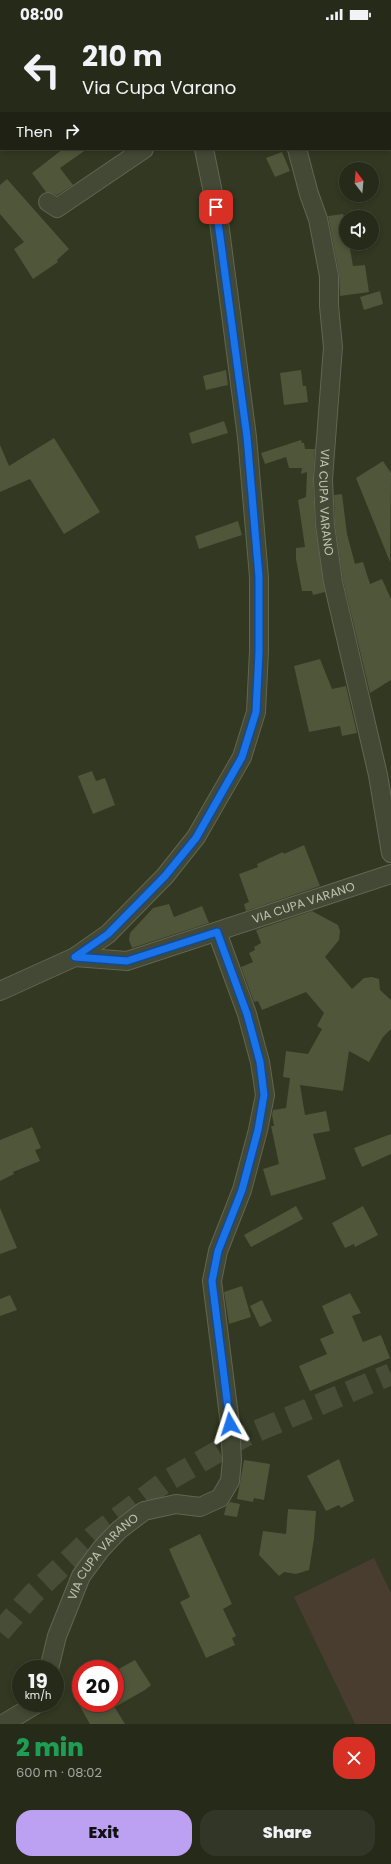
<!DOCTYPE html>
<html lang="en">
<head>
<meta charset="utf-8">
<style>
	:root { --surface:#262a19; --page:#323626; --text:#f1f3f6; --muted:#a4a7a2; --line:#424638; --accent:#bca0f2 }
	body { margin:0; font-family:Poppins,sans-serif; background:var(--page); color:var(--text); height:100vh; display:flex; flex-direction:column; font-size:15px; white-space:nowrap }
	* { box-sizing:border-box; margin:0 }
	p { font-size:13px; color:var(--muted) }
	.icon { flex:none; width:22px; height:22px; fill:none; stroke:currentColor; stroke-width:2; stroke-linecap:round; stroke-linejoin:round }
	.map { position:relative; height:1696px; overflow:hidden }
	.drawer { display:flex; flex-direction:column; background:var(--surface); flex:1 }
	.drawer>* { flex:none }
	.hud { position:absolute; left:0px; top:0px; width:391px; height:122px; box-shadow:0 2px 6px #0003,0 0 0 1px var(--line); background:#262a19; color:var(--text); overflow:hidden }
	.needle { width:26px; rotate:344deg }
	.tools { position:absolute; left:339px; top:134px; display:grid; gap:8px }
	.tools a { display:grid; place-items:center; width:40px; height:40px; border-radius:50%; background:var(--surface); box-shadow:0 2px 6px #0003,0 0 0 1px var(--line); font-size:20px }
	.speed { position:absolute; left:12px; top:1632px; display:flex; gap:8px; font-size:20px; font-weight:700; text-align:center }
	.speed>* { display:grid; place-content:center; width:52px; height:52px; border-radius:50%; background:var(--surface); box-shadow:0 2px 6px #0003,0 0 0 1px var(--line); line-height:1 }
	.speed small { font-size:10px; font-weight:400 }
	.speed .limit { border:6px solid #d22; background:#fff; color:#111 }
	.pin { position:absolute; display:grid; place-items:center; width:34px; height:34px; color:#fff; margin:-17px; border-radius:8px; box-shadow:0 2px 6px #0006 }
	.me { position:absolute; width:44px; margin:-22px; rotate:354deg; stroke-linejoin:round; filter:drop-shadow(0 0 3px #0008) }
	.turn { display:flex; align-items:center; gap:14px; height:84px; padding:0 16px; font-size:18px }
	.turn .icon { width:52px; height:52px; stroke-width:2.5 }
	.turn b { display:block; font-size:28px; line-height:34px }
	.then { display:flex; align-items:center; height:38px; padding:0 16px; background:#0003; gap:8px; font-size:15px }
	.round { display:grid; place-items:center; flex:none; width:42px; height:42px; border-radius:16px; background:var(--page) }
	.head { display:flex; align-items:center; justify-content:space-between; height:68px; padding:0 16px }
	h1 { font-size:24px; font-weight:800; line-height:30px; color:#1e9e55 }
	.cta { display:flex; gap:8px; margin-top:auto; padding:8px 16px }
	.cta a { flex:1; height:46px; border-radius:16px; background:var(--accent); color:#111; font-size:16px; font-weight:800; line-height:46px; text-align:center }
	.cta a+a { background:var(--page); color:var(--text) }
	.status { display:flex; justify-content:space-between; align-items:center; height:28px; padding:0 20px; background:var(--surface); direction:ltr }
	.status svg { height:11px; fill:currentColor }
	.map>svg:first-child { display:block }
	.green { fill:#483d2e }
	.building { fill:#4f563a }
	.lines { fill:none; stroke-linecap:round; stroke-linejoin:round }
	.highway-tunnel { stroke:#474d36; stroke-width:22; stroke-dasharray:22 11; stroke-linecap:butt }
	.minor-casing { stroke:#616652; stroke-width:20 }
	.minor { stroke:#434934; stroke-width:18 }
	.route-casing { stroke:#114b97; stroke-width:10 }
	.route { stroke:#1a73e8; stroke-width:7 }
	.labels { text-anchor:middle; stroke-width:4; stroke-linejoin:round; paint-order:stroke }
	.street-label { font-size:12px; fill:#bec5af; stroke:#282d1a }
</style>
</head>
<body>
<div class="status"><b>08:00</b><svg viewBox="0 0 49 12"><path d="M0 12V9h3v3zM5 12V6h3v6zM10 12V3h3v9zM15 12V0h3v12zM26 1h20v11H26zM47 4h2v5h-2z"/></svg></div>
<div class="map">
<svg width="391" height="1696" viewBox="0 0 391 1696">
	<rect width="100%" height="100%" fill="#323821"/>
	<polygon class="green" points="374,1530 391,1565 391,1696 355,1696 294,1569"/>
	<g class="building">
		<polygon points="63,121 87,121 60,140 73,157 57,167 49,164 46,164 32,145"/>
		<polygon points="282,124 290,143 275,149 266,130"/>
		<polygon points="7,151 69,221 57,232 58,234 33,251 14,221 24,214 0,186 0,157"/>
		<polygon points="343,186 346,195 346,215 349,215 353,238 365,237 369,264 340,268 339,246 328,188"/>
		<polygon points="380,263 383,276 364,282 360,269"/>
		<polygon points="226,342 228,357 206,362 203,348"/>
		<polygon points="301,342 303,358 306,358 308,374 284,377 280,345"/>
		<polygon points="224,393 228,405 192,416 189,405"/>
		<polygon points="54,410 100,484 64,506 30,451 0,464 0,417 9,438"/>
		<polygon points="301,412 302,415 304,415 305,421 315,421 313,451 315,498 325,564 313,567 312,563 302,563 296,531 296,520 305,519 298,472 306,469 307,444 301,446 302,440 289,440 286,429 265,436 261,425"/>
		<polygon points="383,433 391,445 390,534 356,450"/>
		<polygon points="342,466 347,506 355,536 363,534 370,556 382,551 391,571 391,652 370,665 343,552 335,496 334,467"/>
		<polygon points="238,493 242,507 199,521 195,508"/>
		<polygon points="320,631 332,661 346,658 357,705 342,708 340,698 309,704 294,638"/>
		<polygon points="92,743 96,753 105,750 115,777 93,786 78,748"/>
		<polygon points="304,817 320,858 246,883 244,876 249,874 239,846 258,839 257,836 283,824 284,826"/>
		<polygon points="169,876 174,889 202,878 209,895 132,920 129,912 130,905 153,880"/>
		<polygon points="312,883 338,897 340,903 339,912 325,929 352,961 364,950 372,949 379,951 380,962 391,972 391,1001 383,1009 369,1034 349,1023 343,1063 300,1057 305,1087 326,1083 330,1103 313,1106 326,1151 271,1168 263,1141 279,1136 271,1098 274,1098 272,1087 273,1082 286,1080 290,1050 283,1049 286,1023 308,1026 322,1001 317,998 324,985 306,964 262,982 258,973 254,974 241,939 253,934 249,925 255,922 254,919 261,915 256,902"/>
		<polygon points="32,1099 41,1120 35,1122 40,1133 13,1144 14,1146 0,1153 0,1112"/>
		<polygon points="391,1106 391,1126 362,1139 354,1120"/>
		<polygon points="296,1178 303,1191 251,1219 244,1207"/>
		<polygon points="363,1178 378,1207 355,1219 354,1216 345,1220 332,1195"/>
		<polygon points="0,1180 17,1220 0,1226"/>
		<polygon points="242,1258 251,1289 229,1296 224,1264"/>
		<polygon points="350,1265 361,1285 352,1288 363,1314 381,1307 390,1330 310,1363 299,1338 327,1326 320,1311 334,1305 322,1278"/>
		<polygon points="10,1267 17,1282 0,1288 0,1271"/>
		<polygon points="262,1272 272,1293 260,1299 250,1278"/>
		<polygon points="339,1431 354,1473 341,1480 339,1477 326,1483 307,1448"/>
		<polygon points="244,1432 270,1436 264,1472 254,1470 253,1474 237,1471"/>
		<polygon points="230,1474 240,1476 237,1489 224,1487 226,1478"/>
		<polygon points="288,1481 316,1483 314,1511 309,1542 296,1546 284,1544 279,1548 259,1527 263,1503 286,1506"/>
		<polygon points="200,1506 232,1576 223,1581 236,1608 232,1610 235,1617 206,1630 180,1574 190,1569 169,1521"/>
		<polygon points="135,1632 151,1657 145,1662 115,1679 115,1643"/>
		<polygon points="78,1675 112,1675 125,1696 90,1696"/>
	</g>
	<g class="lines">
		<polyline class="highway-tunnel" points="0,1604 33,1566 95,1507 165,1454 243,1409 391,1346"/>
		<defs>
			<g id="minor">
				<polyline points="174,0 174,1"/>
				<polyline points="265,0 265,1"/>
				<path id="s1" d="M297 121 309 166 318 191 329 248V278L333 319 323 451 325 497 333 554 378 747 391 825"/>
				<polyline points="48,174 57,180 144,121"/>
				<path id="s2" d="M75 929 127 933 391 846"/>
				<polyline points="0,963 75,929 108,906 165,848 196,809 242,729 256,684 259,623 259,549 247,409 219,194 204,121"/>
				<path id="s3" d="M49 1641 57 1608 81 1548 101 1521 119 1502 144 1483 176 1476 200 1479 220 1470 230 1453 232 1432 230 1396 212 1253 218 1223 242 1162 258 1102 265 1067 260 1034 247 986 217 904"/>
				<polyline points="3,1696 38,1675"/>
			</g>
		</defs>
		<use href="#minor" class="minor-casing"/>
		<use href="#minor" class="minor"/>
	</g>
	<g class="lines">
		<defs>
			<polyline id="route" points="216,179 247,409 259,549 259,624 256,684 242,729 196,810 165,848 108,906 75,929 127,933 217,904 247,986 260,1034 264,1067 258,1102 242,1162 218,1223 212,1253 230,1396"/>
		</defs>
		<use href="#route" class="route-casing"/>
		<use href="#route" class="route"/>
	</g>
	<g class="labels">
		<g class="street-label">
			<text dy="4" stroke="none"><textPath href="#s1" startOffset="358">VIA CUPA VARANO</textPath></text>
			<text dy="4" stroke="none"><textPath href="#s2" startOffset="238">VIA CUPA VARANO</textPath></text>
			<text dy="4" stroke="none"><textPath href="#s3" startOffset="127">VIA CUPA VARANO</textPath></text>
		</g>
	</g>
</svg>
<div class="tools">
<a><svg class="needle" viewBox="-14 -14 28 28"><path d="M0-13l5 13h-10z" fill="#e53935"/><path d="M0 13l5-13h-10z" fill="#a4a7a2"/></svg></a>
<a><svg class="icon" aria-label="sound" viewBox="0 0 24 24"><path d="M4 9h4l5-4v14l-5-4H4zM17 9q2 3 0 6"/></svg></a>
</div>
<div class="speed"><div>19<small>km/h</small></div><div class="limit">20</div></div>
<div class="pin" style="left:216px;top:179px;background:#d93025"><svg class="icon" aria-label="arrive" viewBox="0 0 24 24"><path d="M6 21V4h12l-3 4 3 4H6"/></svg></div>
<svg class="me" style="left:230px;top:1396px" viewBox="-20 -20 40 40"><path d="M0-17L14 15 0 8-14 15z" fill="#1a73e8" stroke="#fff" stroke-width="4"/></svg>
<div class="hud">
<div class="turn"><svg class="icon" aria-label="left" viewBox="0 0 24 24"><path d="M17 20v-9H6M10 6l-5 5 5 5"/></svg><div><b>210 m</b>Via Cupa Varano</div></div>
<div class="then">Then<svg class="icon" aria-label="right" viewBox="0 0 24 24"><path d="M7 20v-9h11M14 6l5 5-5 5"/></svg></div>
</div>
</div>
<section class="drawer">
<div class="head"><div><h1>2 min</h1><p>600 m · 08:02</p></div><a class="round" style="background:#d93025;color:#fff"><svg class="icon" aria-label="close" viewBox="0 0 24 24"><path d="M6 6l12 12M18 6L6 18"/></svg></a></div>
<div class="cta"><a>Exit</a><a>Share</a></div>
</section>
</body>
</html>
